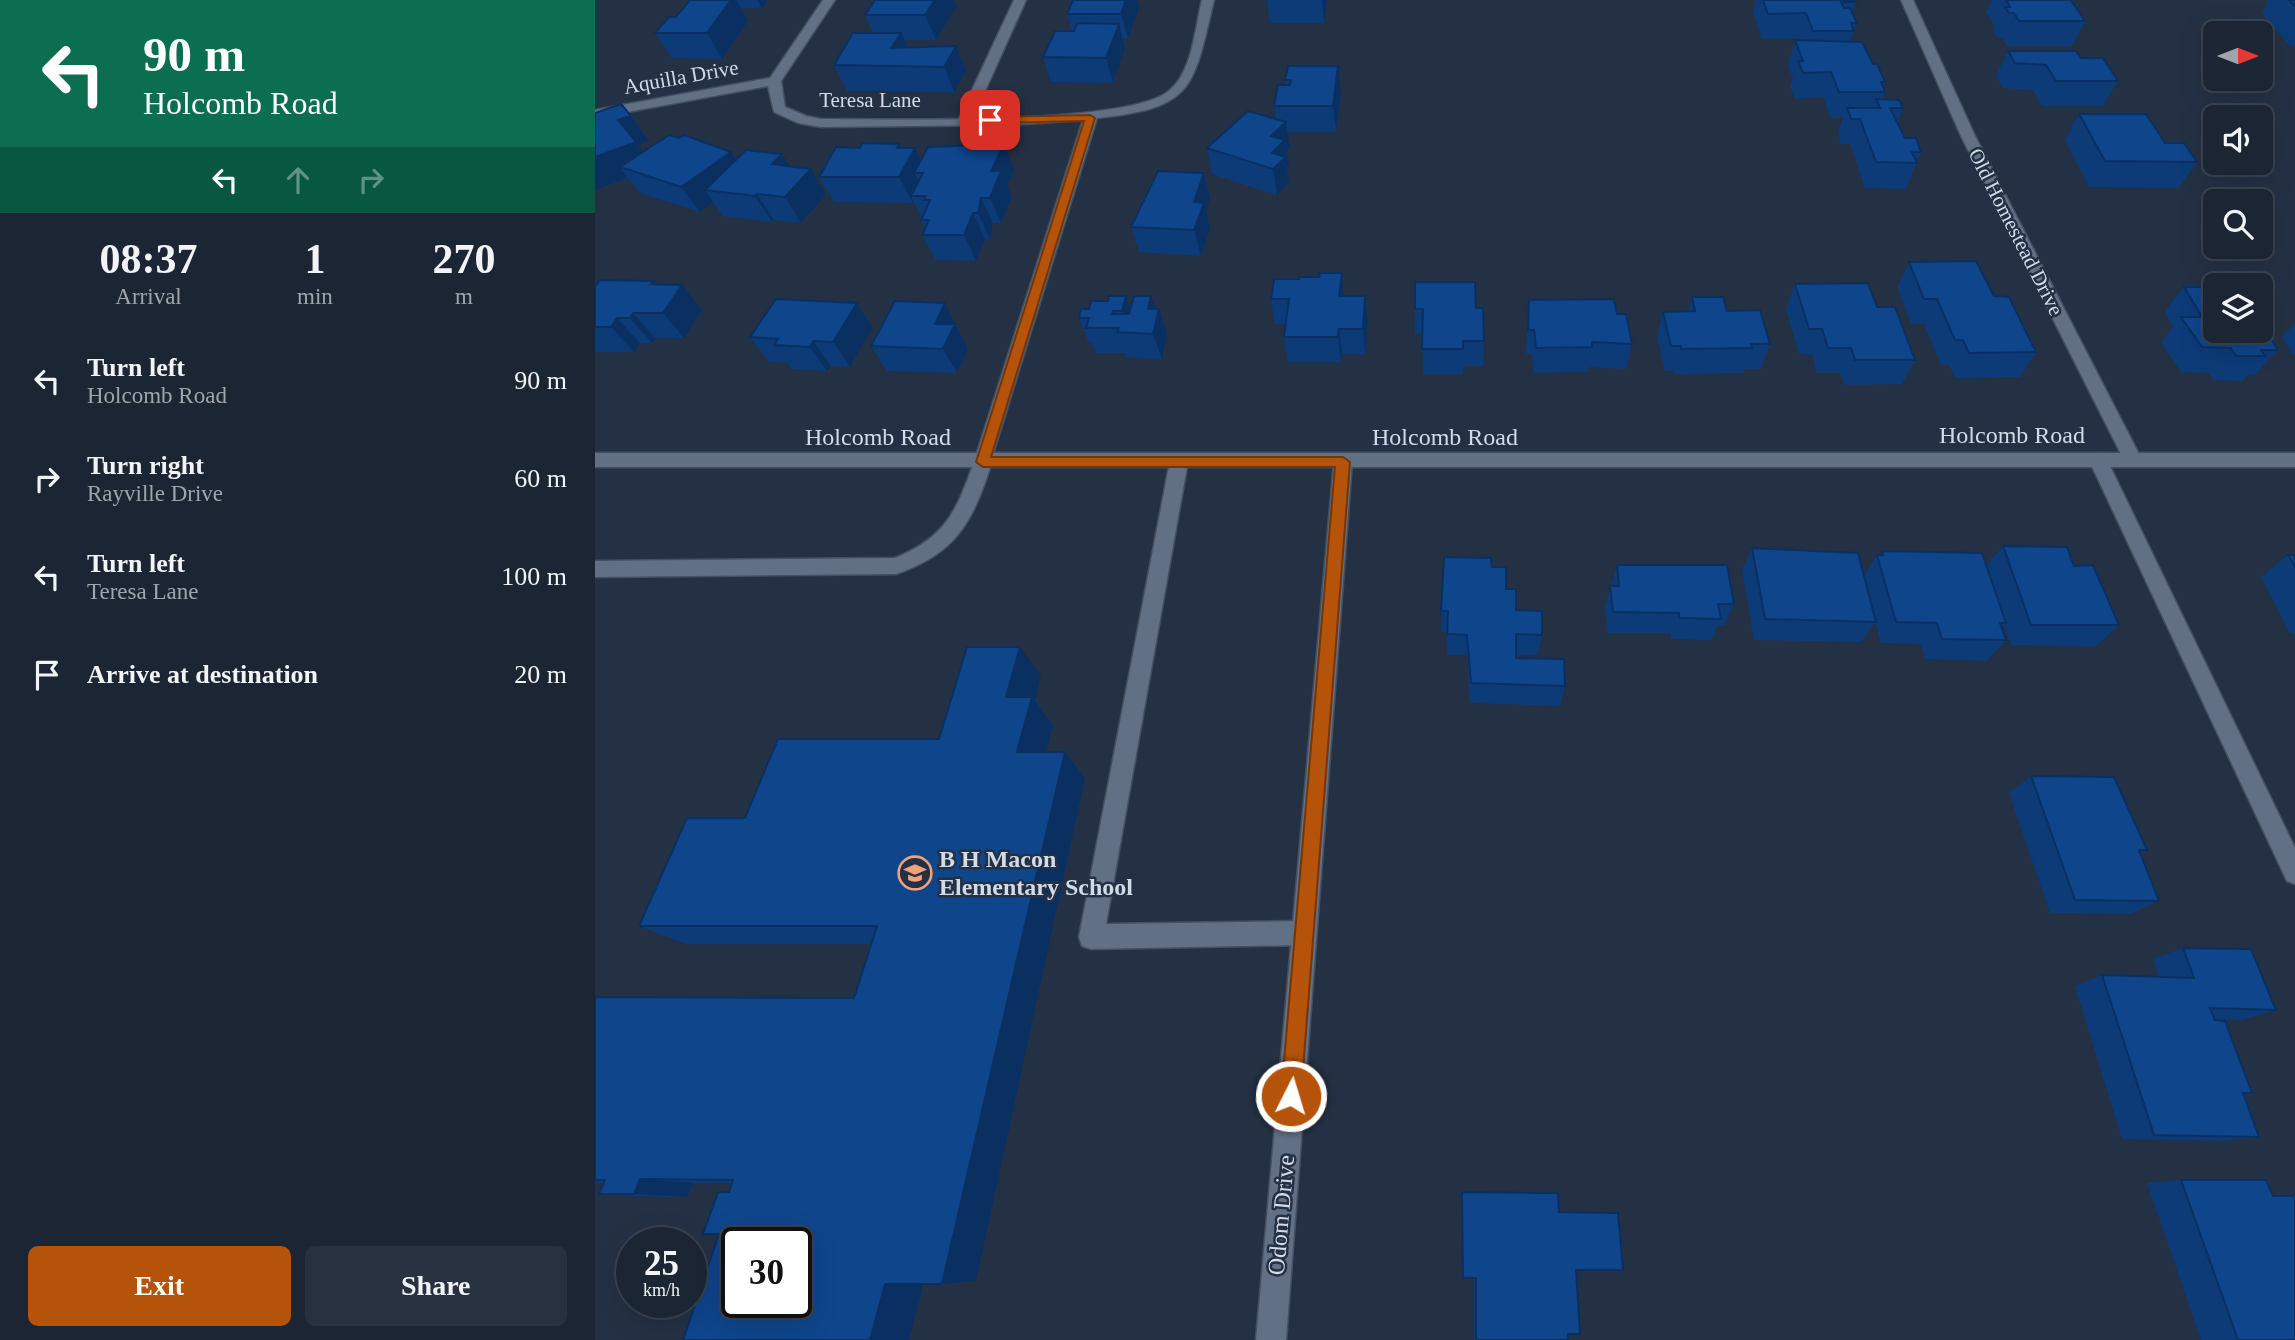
<!DOCTYPE html>
<html lang="en">
<head>
<meta charset="utf-8">
<style>
	:root { --surface:#1b2533; --page:#28313f; --text:#f1f3f6; --muted:#a0a5ac; --line:#39424e; --accent:#b45309 }
	body { margin:0; font-family:Georgia,serif; background:var(--page); color:var(--text); height:100vh; display:flex; flex-direction:column; font-size:26px; white-space:nowrap }
	* { box-sizing:border-box; margin:0 }
	p { font-size:23px; color:var(--muted) }
	.icon { flex:none; width:38px; height:38px; fill:none; stroke:currentColor; stroke-width:2; stroke-linecap:round; stroke-linejoin:round }
	.map { position:relative; flex:1; overflow:hidden }
	.drawer { display:flex; flex-direction:column; background:var(--surface); width:595px }
	.drawer>* { flex:none }
	.hud { background:#0b6e4f; color:#fff; overflow:hidden }
	.needle { width:46px; rotate:90deg }
	.controls { position:absolute; left:1608px; top:21px; display:grid; gap:14px }
	.controls a { display:grid; place-items:center; width:70px; height:70px; border-radius:10px; background:var(--surface); box-shadow:0 7px 28px #0002,0 0 0 2px var(--line); font-size:35px }
	.speed { position:absolute; left:21px; top:1227px; display:flex; gap:14px; font-size:35px; font-weight:700; text-align:center }
	.speed>* { display:grid; place-content:center; width:91px; height:91px; border-radius:50%; background:var(--surface); box-shadow:0 7px 28px #0002,0 0 0 2px var(--line); line-height:1 }
	.speed small { font-size:18px; font-weight:400 }
	.speed .limit { border:4px solid #111; border-radius:10px; background:#fff; color:#111 }
	.pin { position:absolute; display:grid; place-items:center; width:60px; height:60px; color:#fff; margin:-30px; border-radius:14px; box-shadow:0 4px 10px #0006 }
	.me { position:absolute; width:77px; margin:-38px; rotate:5deg; stroke-linejoin:round; filter:drop-shadow(0 0 5px #0008) }
	.turn { display:flex; align-items:center; gap:24px; height:147px; padding:0 28px; font-size:32px }
	.turn .icon { width:91px; height:91px; stroke-width:2.5 }
	.turn b { display:block; font-size:49px; line-height:60px }
	.lanes { display:flex; align-items:center; height:66px; padding:0 28px; background:#0003; justify-content:center; gap:35px; direction:ltr }
	.lanes .off { opacity:.35 }
	.eta { display:flex; justify-content:space-evenly; align-items:center; height:119px; text-align:center }
	.eta b { font-size:42px; font-weight:700; line-height:49px }
	.action { display:flex; gap:14px; margin-top:auto; padding:14px 28px }
	.action a { flex:1; height:80px; border-radius:10px; background:var(--accent); color:#fff; font-size:28px; font-weight:700; line-height:80px; text-align:center }
	.action a+a { background:var(--page); color:var(--text) }
	ul { padding:0; list-style:none }
	li { display:flex; align-items:center; gap:21px; height:98px; padding:0 28px }
	li div { flex:1 }
	li b { display:block; font-size:26px }
	li em { font-style:normal }
	main { display:flex; flex:1; min-height:0 }
	.map>svg:first-child { display:block }
	.lines { fill:none; stroke-linecap:round; stroke-linejoin:round }
	.lane-casing { stroke:#444f5f; stroke-width:3 }
	.street-casing { stroke:#444f5f; stroke-width:3 }
	.secondary-casing { stroke:#444f5f; stroke-width:3 }
	.lane { fill:#617085; fill-rule:evenodd }
	.street { fill:#617085; fill-rule:evenodd }
	.secondary { fill:#617085; fill-rule:evenodd }
	.wall { fill:#0d3b78 }
	.shaded-wall { fill:#0a3061 }
	.building { fill:#0f458b; stroke:#0a3061; stroke-width:2; fill-rule:evenodd }
	.route { fill:#b45309; stroke:#753606; stroke-width:2 }
	.labels { text-anchor:middle; stroke-width:5; stroke-linejoin:round; paint-order:stroke }
	.far-street-label { font-size:21px; fill:#d2dbe7; stroke:#243144 }
	.street-label { font-size:24px; fill:#d2dbe7; stroke:#243144 }
	.poi-label { font-size:24px; font-weight:bold; fill:#d2dbe7; stroke:#243144; text-anchor:start }
</style>
</head>
<body>
<main>
<section class="drawer">
<div class="hud">
<div class="turn"><svg class="icon" aria-label="left" viewBox="0 0 24 24"><path d="M17 20v-9H6M10 6l-5 5 5 5"/></svg><div><b>90 m</b>Holcomb Road</div></div>
<div class="lanes"><svg class="icon" aria-label="left" viewBox="0 0 24 24"><path d="M17 20v-9H6M10 6l-5 5 5 5"/></svg><svg class="icon off" aria-label="ahead" viewBox="0 0 24 24"><path d="M12 20V5M6 11l6-6 6 6"/></svg><svg class="icon off" aria-label="right" viewBox="0 0 24 24"><path d="M7 20v-9h11M14 6l5 5-5 5"/></svg></div>
</div>
<div class="eta">
<div><b>08:37</b><p>Arrival</p></div>
<div><b>1</b><p>min</p></div>
<div><b>270</b><p>m</p></div>
</div>
<ul>
<li><svg class="icon" aria-label="left" viewBox="0 0 24 24"><path d="M17 20v-9H6M10 6l-5 5 5 5"/></svg><div><b>Turn left</b><p>Holcomb Road</p></div><em>90 m</em></li>
<li><svg class="icon" aria-label="right" viewBox="0 0 24 24"><path d="M7 20v-9h11M14 6l5 5-5 5"/></svg><div><b>Turn right</b><p>Rayville Drive</p></div><em>60 m</em></li>
<li><svg class="icon" aria-label="left" viewBox="0 0 24 24"><path d="M17 20v-9H6M10 6l-5 5 5 5"/></svg><div><b>Turn left</b><p>Teresa Lane</p></div><em>100 m</em></li>
<li><svg class="icon" aria-label="arrive" viewBox="0 0 24 24"><path d="M6 21V4h12l-3 4 3 4H6"/></svg><div><b>Arrive at destination</b></div><em>20 m</em></li>
</ul>
<div class="action"><a>Exit</a><a>Share</a></div>
</section>
<div class="map">
<svg width="1700" height="1340" viewBox="0 0 1700 1340">
	<rect width="100%" height="100%" fill="#243144"/>
	<g class="lines">
		<defs>
			<g id="lane">
				<polygon points="419,0 431,0 377,120 370,124 365,123 363,120"/>
				<polygon points="584,454 590,456 593,461 511,924 709,921 718,924 721,933 718,942 709,945 496,949 487,946 484,937 575,461 578,456"/>
				<path d="M388 455 394 457 397 462C378 520 363 553 301 574L0 577V561L300 558C351 537 361 512 379 462L382 457Z"/>
			</g>
			<g id="street">
				<path d="M228 0H240L186 81 190 107 211 116 226 119C289 119 536 126 575 90 598 70 600 27 607 0H619C598 88 600 108 502 118L394 467H382L379 462 488 120 412 125 226 127 203 123 179 112 173 86 0 118V110L175 78Z"/>
				<polygon points="1306,0 1318,0 1380,136 1547,460 1544,465 1532,465 1529,460 1366,136"/>
				<polygon points="1503,453 1509,455 1512,460 1700,848 1700,884 1692,881 1494,460 1497,455"/>
				<polygon points="748,455 754,457 757,462 691,1340 661,1340 739,462 742,457"/>
			</g>
			<rect id="secondary" x="0" y="453" width="1700" height="14"/>
		</defs>
		<use href="#lane" class="lane-casing"/>
		<use href="#street" class="street-casing"/>
		<use href="#secondary" class="secondary-casing"/>
		<use href="#lane" class="lane"/>
		<use href="#street" class="street"/>
		<use href="#secondary" class="secondary"/>
	</g>
	<g class="wall">
		<polygon points="95,0 173,0 167,8 146,8 153,21 127,59 77,58 60,33 81,17"/>
		<polygon points="280,0 359,0 362,6 341,40 309,40 313,48 371,71 359,92 252,91 239,65 278,33 270,15"/>
		<polygon points="672,0 732,0 729,23 675,23"/>
		<polygon points="1161,0 1261,0 1261,2 1257,13 1262,23 1255,42 1278,64 1290,82 1288,88 1290,92 1287,99 1308,108 1302,122 1310,138 1326,152 1311,189 1270,188 1255,144 1246,144 1243,133 1248,118 1236,118 1228,97 1200,99 1195,86 1198,79 1193,66 1200,40 1204,41 1203,38 1167,39 1158,13"/>
		<polygon points="1397,0 1476,0 1490,21 1477,46 1412,46 1407,38 1402,38 1399,32 1401,28 1391,12"/>
		<polygon points="1671,0 1700,0 1700,46 1695,46 1667,13 1673,3"/>
		<polygon points="544,7 533,39 528,39 530,49 518,83 456,82 448,57 477,31 472,14"/>
		<polygon points="1413,51 1486,58 1523,81 1508,106 1447,106 1438,90 1408,88 1401,76"/>
		<polygon points="743,66 746,92 741,132 692,132 695,148 692,150 694,166 692,168 694,183 682,195 617,174 612,148 681,119 679,106 691,85 690,80"/>
		<polygon points="0,113 36,116 54,141 43,145 48,152 141,160 216,169 231,195 206,223 179,220 177,222 128,216 118,202 105,212 45,193 33,178 0,190"/>
		<polygon points="1484,114 1570,143 1602,162 1584,188 1494,187 1470,140"/>
		<polygon points="306,148 326,160 419,170 412,186 417,197 406,223 398,223 395,239 390,239 381,261 341,260 327,235 330,229 326,220 327,218 318,201 318,203 239,202 224,177"/>
		<polygon points="609,173 615,199 611,211 615,229 606,256 544,252 536,227"/>
		<polygon points="1314,262 1399,296 1441,352 1425,377 1360,378 1354,365 1346,365 1329,324 1316,324 1302,287"/>
		<polygon points="747,273 749,296 770,296 773,322 770,354 747,354 746,362 693,362 689,337 691,324 680,324 676,299 704,279"/>
		<polygon points="1200,284 1282,307 1320,360 1307,384 1249,385 1245,373 1222,373 1217,354 1204,354 1191,309"/>
		<polygon points="62,285 107,310 89,338 60,338 57,343 45,343 39,352 0,352 0,287"/>
		<polygon points="1589,287 1683,350 1659,375 1653,375 1647,381 1619,380 1614,373 1586,372 1566,342 1578,327 1570,312"/>
		<polygon points="531,296 535,310 556,296 560,309 564,309 572,334 567,359 531,357 530,353 501,353 497,343 494,343 484,318 494,309 513,301"/>
		<polygon points="1097,297 1132,311 1175,344 1166,369 1150,369 1148,373 1080,374 1079,371 1070,371 1062,337 1068,312 1093,311"/>
		<polygon points="934,300 1022,314 1037,344 1031,369 994,367 993,372 939,373 937,354 931,354 932,325"/>
		<polygon points="262,303 277,328 255,367 236,366 232,371 197,369 193,363 174,362 155,337"/>
		<polygon points="881,308 889,341 888,366 868,366 868,374 828,374 828,334 820,334 820,309"/>
		<polygon points="1700,323 1700,355 1698,355 1687,337"/>
		<polygon points="364,328 363,330 373,349 362,373 292,371 276,346"/>
		<polygon points="1408,546 1479,566 1524,625 1501,646 1416,645 1409,625 1407,627 1411,640 1392,661 1330,659 1326,644 1286,643 1280,622 1266,642 1159,640 1147,570 1157,548 1269,575 1282,555 1285,555 1287,551 1391,566"/>
		<polygon points="1693,555 1700,555 1700,634 1695,633 1666,577"/>
		<polygon points="1022,565 1139,604 1129,625 1123,625 1117,640 1076,639 1076,633 1013,633 1010,607"/>
		<polygon points="897,567 911,589 921,610 947,635 943,655 921,655 921,658 970,686 965,706 875,703 872,655 852,655 852,632 846,632 846,611"/>
		<polygon points="446,676 440,701 458,725 451,752 490,778 381,1281 124,1234 137,1183 98,1183 92,1197 60,1197 4,1194 9,1183 0,1183 0,998 259,998 276,944 91,944 44,926 150,818 344,739"/>
		<polygon points="1436,776 1552,850 1545,853 1564,901 1536,914 1455,913 1414,793"/>
		<polygon points="1588,948 1681,1010 1646,1020 1620,1019 1657,1093 1648,1095 1664,1137 1627,1141 1527,1139 1480,986 1507,975 1564,977 1558,959"/>
		<polygon points="1586,1180 1678,1196 1700,1340 1606,1340 1552,1183"/>
		<polygon points="867,1192 964,1212 973,1340 879,1340 879,1278 868,1278 867,1276"/>
	</g>
	<g class="shaded-wall">
		<polygon points="136,0 141,0 153,21 127,59 112,33"/>
		<polygon points="162,0 173,0 167,8"/>
		<polygon points="340,0 359,0 362,6 341,40 330,15"/>
		<polygon points="531,0 542,0 544,7 533,39 526,14"/>
		<polygon points="727,0 732,0 729,23"/>
		<polygon points="524,24 530,49 518,83 511,58"/>
		<polygon points="306,33 318,59 296,48"/>
		<polygon points="361,46 371,71 359,92 349,67"/>
		<polygon points="743,66 746,92 741,132 738,106"/>
		<polygon points="36,116 54,141 43,145 60,168 25,167 33,178 0,190 0,157 23,120"/>
		<polygon points="691,122 695,148 692,150 694,166 692,168 694,183 682,195 678,169 676,136"/>
		<polygon points="304,144 313,161 320,148 332,174 319,173 326,187 316,196 318,201 318,203 304,177 302,148"/>
		<polygon points="409,144 419,170 412,186 417,197 406,223 395,198 396,171"/>
		<polygon points="136,152 153,178 110,190 118,202 105,212 86,187"/>
		<polygon points="187,154 203,179 177,164"/>
		<polygon points="216,169 231,195 206,223 190,197"/>
		<polygon points="609,173 615,199 611,211 615,229 606,256 599,230 599,202"/>
		<polygon points="162,194 179,220 177,222 160,196"/>
		<polygon points="386,198 398,223 395,239 383,213"/>
		<polygon points="378,213 390,239 381,261 369,235"/>
		<polygon points="747,273 749,298 744,296"/>
		<polygon points="59,281 76,301 87,285 107,310 89,338 68,313 56,284"/>
		<polygon points="531,296 539,322 534,333 527,311"/>
		<polygon points="556,296 563,316 564,309 572,334 567,359 558,334 553,309"/>
		<polygon points="770,296 773,322 770,354 768,329"/>
		<polygon points="262,303 277,328 255,367 238,342"/>
		<polygon points="350,303 373,349 362,373 348,349 340,324"/>
		<polygon points="38,313 60,338 57,343 35,318"/>
		<polygon points="22,318 45,343 39,352 16,327"/>
		<polygon points="744,329 747,354 746,362 743,337"/>
		<polygon points="218,341 236,366 232,371 215,347"/>
		<polygon points="425,647 446,676 440,701 458,725 445,777 422,752 411,697"/>
		<polygon points="470,752 490,778 381,1281 347,1284"/>
		<polygon points="45,1179 98,1183 92,1197 39,1194"/>
		<polygon points="329,1281 314,1340 275,1340 290,1284"/>
	</g>
	<g class="building">
		<polygon points="95,0 136,0 112,33 60,33 74,17 81,17"/>
		<polygon points="280,0 340,0 330,15 270,15"/>
		<polygon points="478,0 531,0 526,14 472,14"/>
		<polygon points="1168,0 1261,0 1261,2 1246,2 1249,8 1255,8 1262,23 1256,23 1259,31 1218,31 1211,13 1173,14"/>
		<polygon points="1411,0 1476,0 1490,21 1424,21 1419,13 1414,13 1410,7 1415,7"/>
		<polygon points="1694,0 1700,0 1700,6"/>
		<polygon points="482,23 524,24 511,58 448,57 460,31 479,31"/>
		<polygon points="258,33 306,33 296,48 361,46 349,67 239,65"/>
		<polygon points="1200,40 1267,42 1278,64 1282,64 1290,82 1286,82 1290,92 1244,92 1236,72 1208,73 1203,61 1208,61"/>
		<polygon points="1413,51 1481,51 1486,58 1508,58 1523,81 1461,81 1451,65 1420,63"/>
		<polygon points="693,66 743,66 738,106 679,106 683,85 695,85 696,80 690,80"/>
		<polygon points="1281,99 1304,100 1308,108 1295,108 1310,138 1321,138 1326,152 1317,152 1322,163 1281,162 1265,119 1256,119 1252,108 1285,108"/>
		<polygon points="26,104 36,116 23,120 41,142 0,157 0,113"/>
		<polygon points="653,111 691,122 676,136 690,140 677,153 691,157 678,169 612,148"/>
		<polygon points="1484,114 1551,114 1570,143 1589,143 1602,162 1510,161"/>
		<polygon points="74,135 84,138 89,135 136,152 86,187 25,167"/>
		<polygon points="267,143 304,144 302,148 320,148 304,177 224,177 241,147 265,148"/>
		<polygon points="409,144 396,171 406,171 395,198 386,198 383,213 378,213 369,235 327,235 334,220 326,220 335,200 329,200 331,196 316,196 328,173 319,173 333,147"/>
		<polygon points="151,150 187,154 177,164 216,169 190,197 162,194 160,196 110,190"/>
		<polygon points="563,171 609,173 599,202 609,203 599,230 536,227"/>
		<polygon points="1381,261 1399,296 1414,297 1441,352 1374,353 1368,340 1360,340 1342,299 1329,299 1314,262"/>
		<polygon points="725,273 747,273 744,296 770,296 768,329 744,329 743,337 689,337 694,299 676,299 679,279 704,279 705,277 724,277"/>
		<polygon points="5,280 59,281 56,284 87,285 68,313 38,313 35,318 22,318 16,327 0,327 0,287"/>
		<polygon points="820,282 880,282 881,308 888,308 889,341 868,341 868,349 827,349 828,309 820,309"/>
		<polygon points="1273,283 1282,307 1300,307 1320,360 1260,360 1256,348 1233,348 1227,329 1214,329 1200,284"/>
		<polygon points="1589,287 1620,287 1620,331 1666,331 1666,323 1683,350 1666,350 1670,356 1641,356 1636,348 1607,347 1586,317 1607,317"/>
		<polygon points="514,296 531,296 527,311 518,311 517,314 534,314 539,296 556,296 553,309 564,309 558,334 522,332 524,328 491,328 494,318 484,318 486,309 494,309 496,301 513,301"/>
		<polygon points="1097,297 1128,297 1132,311 1165,310 1175,344 1156,344 1157,348 1086,349 1086,346 1076,346 1068,312 1100,311"/>
		<polygon points="181,299 262,303 238,342 218,341 215,347 179,345 183,339 155,337"/>
		<polygon points="1019,299 1022,314 1031,314 1037,344 997,342 997,347 941,348 939,330 933,330 934,300"/>
		<polygon points="300,301 350,303 340,324 360,324 348,349 276,346"/>
		<polygon points="1408,546 1472,547 1479,566 1498,565 1524,625 1436,625"/>
		<polygon points="1157,548 1263,553 1281,622 1170,619"/>
		<polygon points="1287,551 1387,553 1411,623 1405,623 1411,640 1347,639 1342,623 1301,622 1282,555 1288,555"/>
		<polygon points="1693,555 1700,555 1700,567"/>
		<polygon points="849,557 896,558 897,567 911,567 911,589 921,589 921,610 947,611 947,635 921,634 921,658 969,659 970,686 876,683 872,635 852,634 853,611 846,611"/>
		<polygon points="1022,565 1132,565 1139,604 1123,604 1126,619 1084,618 1084,613 1018,612 1015,586 1024,586"/>
		<path d="M372 647H425L411 697H437L422 752H470L347 1284H290L275 1340H88L124 1234H108L123 1192H134L138 1180 45 1179 39 1194H4L10 1180H0V997L259 998 282 926H44L92 818H150L183 739H344ZM142 1242H201V1302H142Z"/>
		<polygon points="1436,776 1519,777 1552,850 1544,850 1564,901 1480,900"/>
		<polygon points="1588,948 1656,949 1681,1010 1615,1008 1620,1020 1630,1021 1657,1093 1648,1093 1664,1137 1559,1135 1507,975 1599,978"/>
		<polygon points="1586,1180 1671,1180 1678,1196 1700,1196 1700,1340 1643,1340"/>
		<polygon points="867,1192 963,1193 964,1212 1023,1213 1028,1270 981,1270 985,1334 973,1334 973,1340 881,1340 881,1278 868,1278"/>
	</g>
	<polygon class="route" points="495,115 500,118 396,457 748,457 755,462 706,1096 703,1103 696,1106 689,1103 686,1096 740,467 388,467 381,462 489,121 395,123 390,120 395,117"/>
	<defs>
		<symbol id="school-ring" viewBox="-11 -11 22 22"><circle r="9.5" fill="#243144" stroke="#f0a27a" stroke-width="1.5"/><path d="M0-5L7-2L0 1L-7-2ZM-4 1L0 2.5L4 1V4Q0 6-4 4Z" fill="#f0a27a"/></symbol>
	</defs>
	<g fill-rule="evenodd">
		<use href="#school-ring" x="301" y="854" width="38" height="38"/>
	</g>
	<g class="labels">
		<g class="far-street-label">
			<text transform="translate(86 77) rotate(-10)" y="7">Aquilla Drive</text>
			<text x="275" y="107">Teresa Lane</text>
			<text transform="translate(1421 232) rotate(63)" y="7">Old Homestead Drive</text>
		</g>
		<g class="street-label">
			<text x="1417" y="443">Holcomb Road</text>
			<text x="283" y="445">Holcomb Road</text>
			<text x="850" y="445">Holcomb Road</text>
			<text transform="translate(686 1215) rotate(-85)" y="8">Odom Drive</text>
		</g>
		<g class="poi-label">
			<text x="344" y="867">B H Macon<tspan x="344" dy="28">Elementary School</tspan></text>
		</g>
	</g>
</svg>
<div class="controls">
<a><svg class="needle" viewBox="-14 -14 28 28"><path d="M0-13l5 13h-10z" fill="#e53935"/><path d="M0 13l5-13h-10z" fill="#a0a5ac"/></svg></a>
<a><svg class="icon" aria-label="sound" viewBox="0 0 24 24"><path d="M4 9h4l5-4v14l-5-4H4zM17 9q2 3 0 6"/></svg></a>
<a><svg class="icon" aria-label="search" viewBox="0 0 24 24"><circle cx="10" cy="10" r="6"/><path d="M15 15l6 6"/></svg></a>
<a><svg class="icon" aria-label="layers" viewBox="0 0 24 24"><path d="M12 4l9 5-9 5-9-5zM3 14l9 5 9-5"/></svg></a>
</div>
<div class="speed"><div>25<small>km/h</small></div><div class="limit">30</div></div>
<div class="pin" style="left:395px;top:120px;background:#d93025"><svg class="icon" aria-label="arrive" viewBox="0 0 24 24"><path d="M6 21V4h12l-3 4 3 4H6"/></svg></div>
<svg class="me" style="left:696px;top:1096px" viewBox="-20 -20 40 40"><circle r="17" fill="#b45309" stroke="#fff" stroke-width="3"/><path d="M0-11L8 9 0 5-8 9z" fill="#fff"/></svg>
</div>
</main>
</body>
</html>
